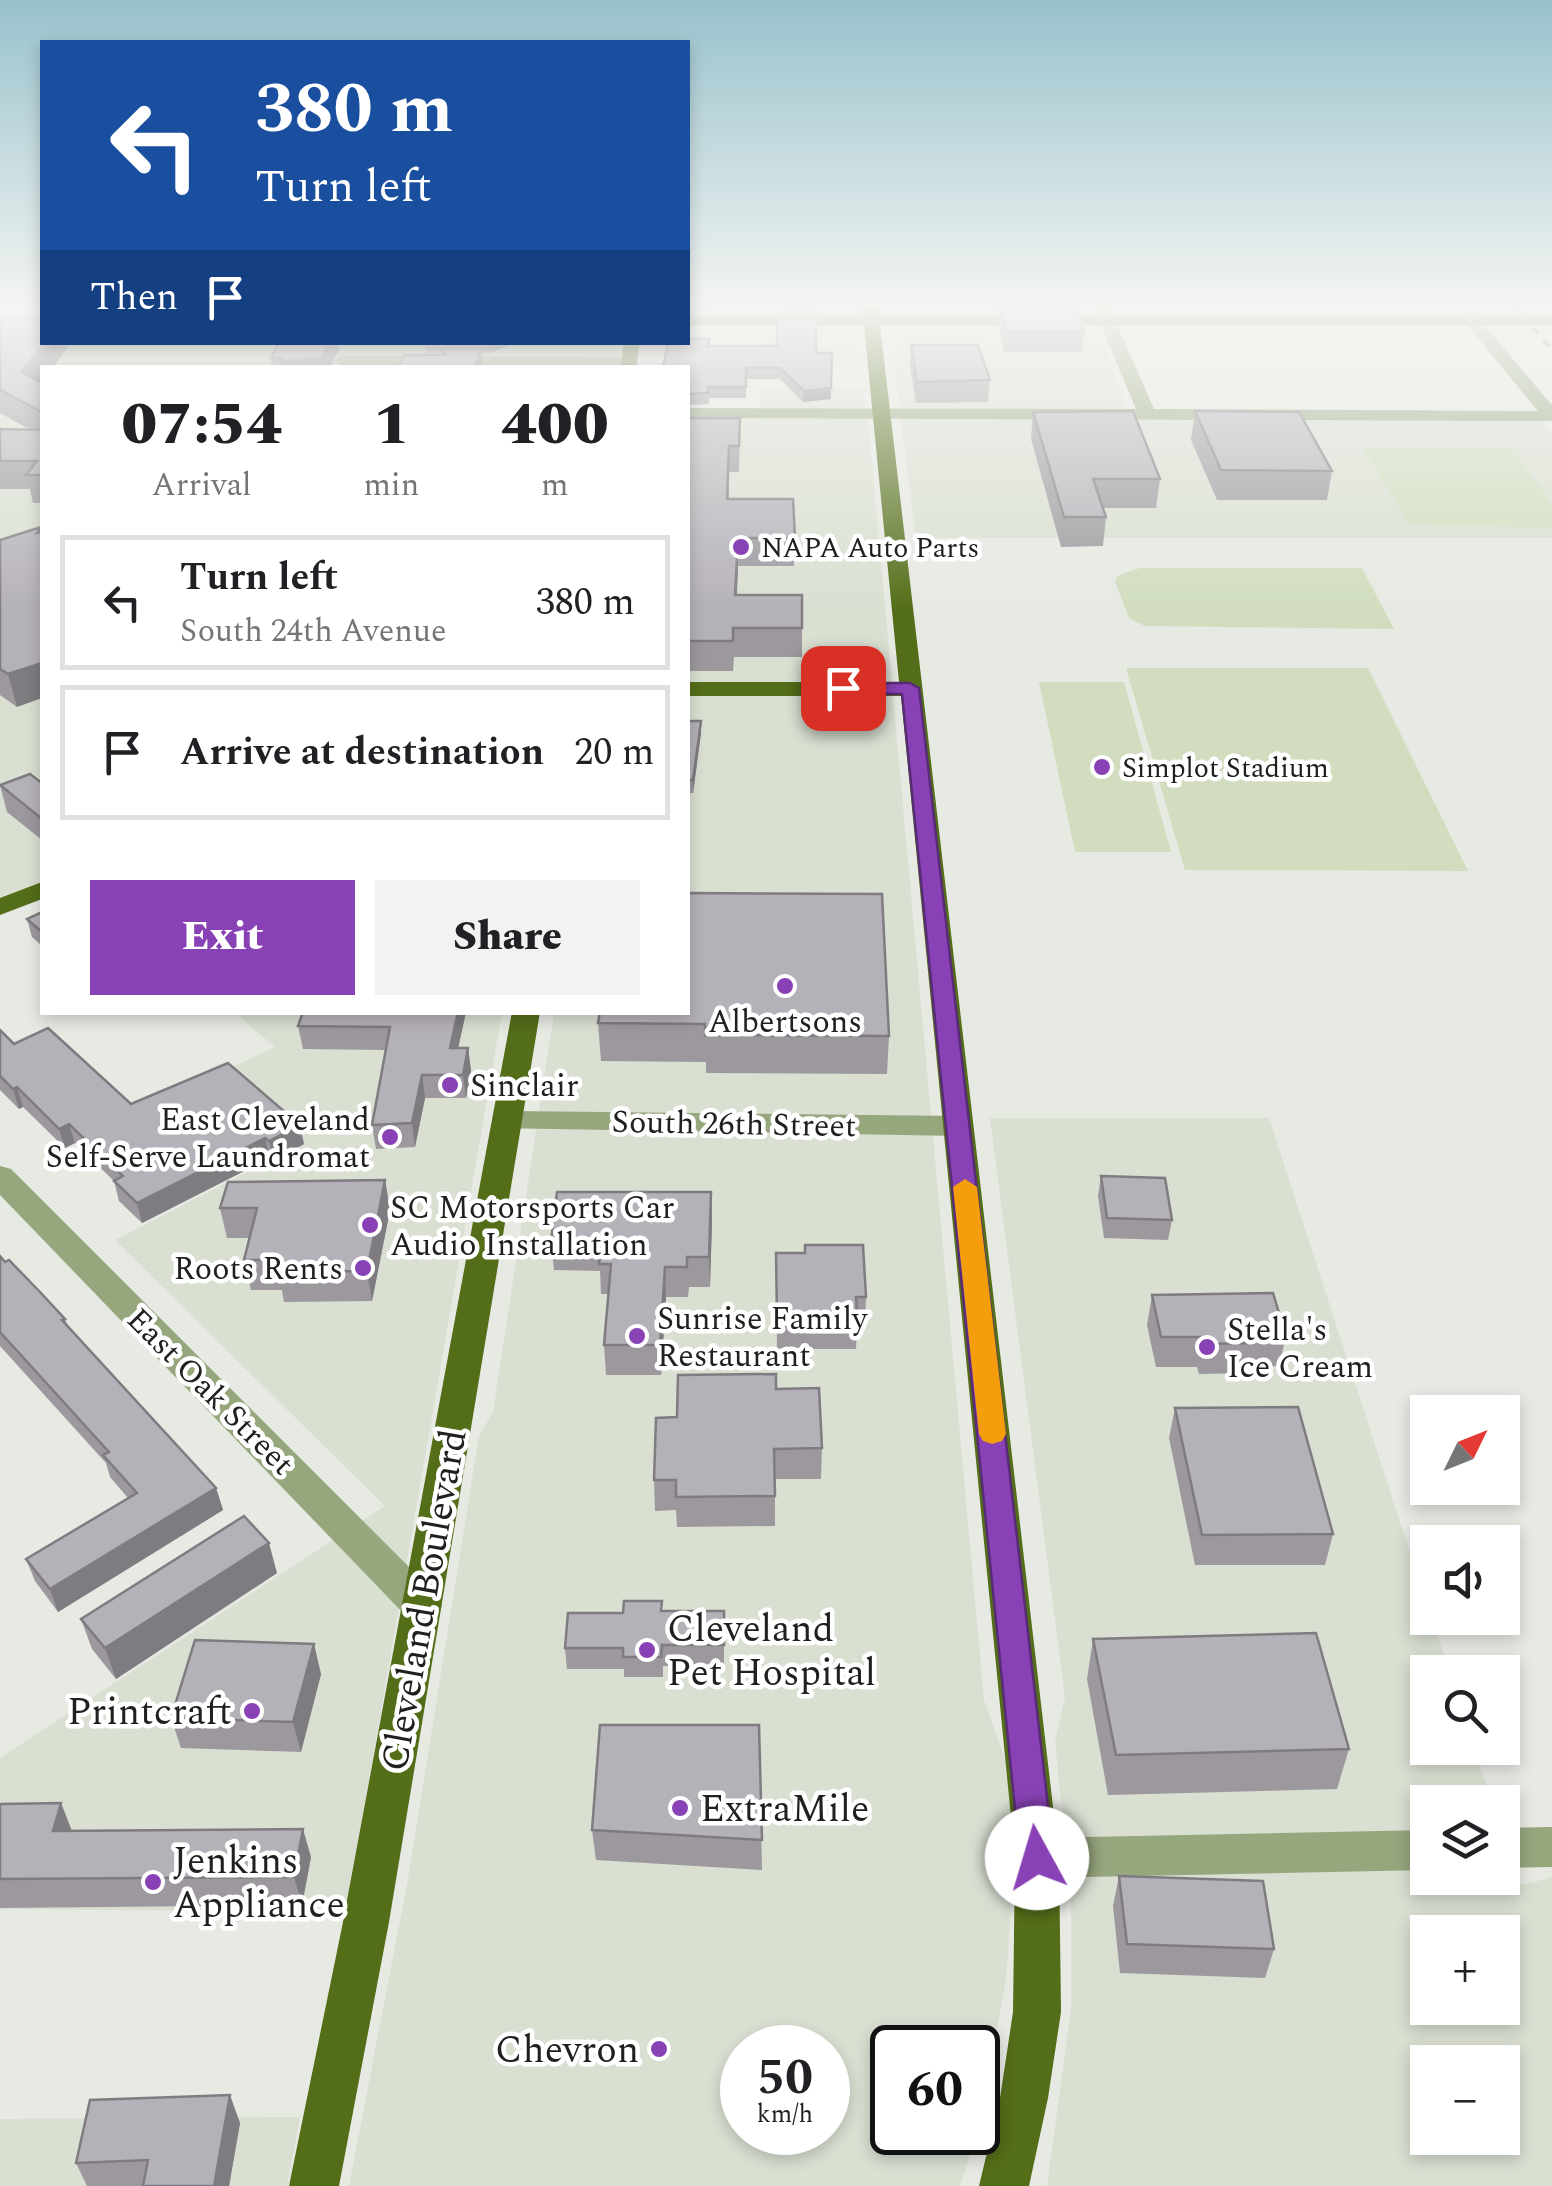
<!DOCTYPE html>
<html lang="en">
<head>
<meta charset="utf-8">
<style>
	:root { --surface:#fff; --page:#f2f2f2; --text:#202124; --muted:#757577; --line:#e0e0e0; --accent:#8842b5 }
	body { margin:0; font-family:Spectral,serif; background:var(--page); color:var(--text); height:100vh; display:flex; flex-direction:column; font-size:38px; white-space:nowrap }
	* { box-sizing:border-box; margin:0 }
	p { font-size:32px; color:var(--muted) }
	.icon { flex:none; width:55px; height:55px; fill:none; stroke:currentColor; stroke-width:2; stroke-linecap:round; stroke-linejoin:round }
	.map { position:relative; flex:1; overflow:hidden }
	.details { position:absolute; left:40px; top:365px; width:650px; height:650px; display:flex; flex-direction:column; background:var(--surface); border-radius:0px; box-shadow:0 5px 15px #0003 }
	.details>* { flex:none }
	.guide { position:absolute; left:40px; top:40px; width:650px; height:305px; border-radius:0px; box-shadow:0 5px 15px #0003; background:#1a4fa0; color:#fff; overflow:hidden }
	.needle { width:65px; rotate:47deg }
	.controls { position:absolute; left:1410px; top:1395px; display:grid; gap:20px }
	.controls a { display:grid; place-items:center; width:110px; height:110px; border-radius:0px; background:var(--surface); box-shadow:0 5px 15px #0003; font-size:50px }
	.speed { position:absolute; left:720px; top:2025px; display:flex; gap:20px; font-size:50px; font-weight:700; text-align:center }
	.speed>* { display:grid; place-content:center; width:130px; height:130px; border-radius:50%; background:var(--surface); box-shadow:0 5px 15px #0003; line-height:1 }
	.speed small { font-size:25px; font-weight:400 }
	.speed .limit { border:5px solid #111; border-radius:15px; background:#fff; color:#111 }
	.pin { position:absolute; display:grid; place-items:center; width:85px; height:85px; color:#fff; margin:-42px; border-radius:20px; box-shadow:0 5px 15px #0006 }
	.me { position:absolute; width:110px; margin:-55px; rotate:354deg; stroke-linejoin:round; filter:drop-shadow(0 0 8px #0008) }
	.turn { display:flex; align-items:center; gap:35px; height:210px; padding:0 50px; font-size:45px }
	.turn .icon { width:130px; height:130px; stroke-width:2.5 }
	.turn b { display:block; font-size:70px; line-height:85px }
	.then { display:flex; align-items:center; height:95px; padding:0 50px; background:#0003; gap:20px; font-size:38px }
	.eta { display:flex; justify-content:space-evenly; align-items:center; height:170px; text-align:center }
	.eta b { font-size:60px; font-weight:800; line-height:70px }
	.cta { display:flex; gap:20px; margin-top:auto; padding:20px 50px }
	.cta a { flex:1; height:115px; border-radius:0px; background:var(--accent); color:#fff; font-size:40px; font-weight:800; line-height:115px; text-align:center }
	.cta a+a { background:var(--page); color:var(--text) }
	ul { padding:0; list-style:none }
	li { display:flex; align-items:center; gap:30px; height:135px; margin:0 20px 15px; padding:0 30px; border:5px solid var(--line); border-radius:0px }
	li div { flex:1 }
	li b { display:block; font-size:38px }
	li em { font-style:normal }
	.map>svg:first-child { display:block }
	.built { fill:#d9dfd1; fill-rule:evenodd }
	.green { fill:#d1ddbe }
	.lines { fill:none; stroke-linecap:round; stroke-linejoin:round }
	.minor { fill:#96a67d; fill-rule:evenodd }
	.major { fill:#546d19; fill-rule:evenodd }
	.rail { stroke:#8d8f8a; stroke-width:4; stroke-dasharray:8 8; stroke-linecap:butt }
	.wall { fill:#9c989e }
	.shaded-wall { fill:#7f7c81 }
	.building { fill:#b5b1b8; stroke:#7f7c81; stroke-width:2.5 }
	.route { fill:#8842b5; stroke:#582b76; stroke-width:2.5 }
	.slow { fill:#f59e0b }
	.poi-dot { fill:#8842b5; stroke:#fff; stroke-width:4 }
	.labels { text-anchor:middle; stroke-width:9; stroke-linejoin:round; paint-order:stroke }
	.far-poi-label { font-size:28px; fill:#20211e; stroke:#fff; text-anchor:start }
	.poi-label { font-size:32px; fill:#20211e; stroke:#fff; text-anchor:start }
	.street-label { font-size:32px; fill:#20211e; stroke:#fff }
	.near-street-label { font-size:38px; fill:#20211e; stroke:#fff }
	.near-poi-label { font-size:38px; fill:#20211e; stroke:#fff; text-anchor:start }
</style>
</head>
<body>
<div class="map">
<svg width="1552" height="2186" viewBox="0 0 1552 2186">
	<rect width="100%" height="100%" fill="#e7e9e3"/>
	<g class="built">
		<polygon points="0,304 42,304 42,342 632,343 628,368 42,368 42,890 0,907"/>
		<polygon points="688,304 858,304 859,311 688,311"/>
		<polygon points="1116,304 1462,304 1467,309 1119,311"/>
		<polygon points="759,323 859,323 862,362 760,362"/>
		<polygon points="1096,323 1131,419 1540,419 1552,434 1552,538 916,538 890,333 911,324"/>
		<polygon points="759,388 864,388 865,408 759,408"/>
		<path d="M688 418 868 419 984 1700 1007 1765 1014 1864 1006 1980 979 2125 978 2130V2048H892V2132L977 2133 960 2186H349L408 1879 479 1436 493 1412 554 1013 688 1012ZM742 2048H828V2132H742Z"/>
		<polygon points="235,1013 502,1013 346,1912 0,1909 0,1758 385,1506 115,1240 255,1168 174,1095 275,1047"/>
		<path d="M990 1118H1269L1427 1605 1428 1618H1432L1450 1672H1428V1748H1474L1492 1802H1428V1878H1502L1503 1835 1519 1886 1552 1877V2186H1047L1071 2009V1902L1055 1741 1065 1697ZM1428 1932H1502V2008H1428ZM1428 2062H1502V2138H1428Z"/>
		<polygon points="300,2117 287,2186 0,2186 0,2119"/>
	</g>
	<g class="green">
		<polygon points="1362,447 1510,447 1552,503 1552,527 1410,525"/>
		<polygon points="1140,568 1362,568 1394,629 1145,626 1129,618 1115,581 1119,575"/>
		<polygon points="1126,668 1368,668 1468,871 1185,870"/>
		<polygon points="1039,682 1124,682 1171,852 1075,852"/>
	</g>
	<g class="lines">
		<g class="minor">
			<polygon points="1092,304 1108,304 1154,409 1538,411 1463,320 1463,314 1475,314 1552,405 1552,421 688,418 688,408 1136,409"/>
			<polygon points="629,357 635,359 635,365 342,366 334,361 342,356"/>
			<polygon points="510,1111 958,1116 969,1119 973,1126 969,1133 958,1136 499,1128 495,1121 499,1114"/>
			<polygon points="0,1166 11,1169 436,1594 442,1606 436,1618 422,1622 408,1618 0,1195"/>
			<polygon points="1552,1827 1552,1867 1502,1868 1502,1828"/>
			<polygon points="1428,1830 1428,1870 1037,1878 1021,1872 1015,1858 1021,1844 1037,1838"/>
		</g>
		<g class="major">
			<polygon points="862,304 878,304 879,315 1552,315 1552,325 880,325 1059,1858 1061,2012 1048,2098 1029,2186 979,2186 1000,2098 1013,2012 1015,1858 901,696 688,696 688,682 899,682 864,325 688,325 688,315 863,315"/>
			<polygon points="624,342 640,342 636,368 620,368"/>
			<polygon points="42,882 42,899 0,915 0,898"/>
			<polygon points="512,1012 540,1012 389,1922 339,2186 289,2186 343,1922"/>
		</g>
		<polyline class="rail" points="1512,304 1552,350"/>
	</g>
	<g class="wall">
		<polygon points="775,304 815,304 815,311 775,308"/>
		<polygon points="994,304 1068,304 1068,309 1084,332 1082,352 1004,352 999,329 1001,311 996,311"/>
		<polygon points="0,317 42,342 72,342 52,368 42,368 42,379 41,382 42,383 42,503 33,503 30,489 0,489 0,429 31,430 0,413"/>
		<polygon points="420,342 519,342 489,353 441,355 441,353 428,353"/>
		<polygon points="911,345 990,380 988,402 916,403 910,366"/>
		<polygon points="710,346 816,353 831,399 803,402 780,379 746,379 746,398 709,398 709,404 688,405 688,368"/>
		<polygon points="339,349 330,368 272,368 271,358"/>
		<polygon points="1195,411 1332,471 1327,500 1217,500 1191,440"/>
		<polygon points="1033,412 1160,479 1156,508 1103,508 1106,517 1103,546 1061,547 1031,439"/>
		<polygon points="688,418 740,418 739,472 729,472 729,499 795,538 794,566 738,566 737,595 802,595 802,657 734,657 733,671 688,671"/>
		<polygon points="41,527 42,532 17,707 0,695 0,540"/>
		<polygon points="688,721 701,721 701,733 693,793 688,793"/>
		<polygon points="42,783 42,840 7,812 0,785"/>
		<polygon points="42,912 42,946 32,937 27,919"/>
		<polygon points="466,1012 458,1048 468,1048 471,1071 466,1098 425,1098 415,1147 376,1149 372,1125 386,1050 303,1049 298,1026"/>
		<polygon points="600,1012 889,1036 887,1074 706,1073 706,1062 601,1061 598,1023"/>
		<polygon points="0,1030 14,1044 131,1104 304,1144 273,1161 270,1158 142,1223 119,1201 114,1181 75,1143 65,1148 23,1107 19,1109 0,1090"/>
		<polygon points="1101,1176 1172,1220 1168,1240 1104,1238 1098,1196"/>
		<polygon points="385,1180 390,1210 372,1301 284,1302 282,1290 251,1290 244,1260 249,1238 227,1238 220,1208"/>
		<polygon points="711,1192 712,1222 710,1287 689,1287 688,1297 666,1297 661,1375 606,1375 604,1345 608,1294 601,1294 600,1271 554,1270 551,1241"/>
		<polygon points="776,1253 866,1297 865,1327 857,1327 856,1349 777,1349"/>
		<polygon points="0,1256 65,1319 68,1326 216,1488 223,1510 58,1612 35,1581 26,1559 128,1498 110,1477 106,1463 0,1346"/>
		<polygon points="1152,1295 1286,1336 1279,1366 1248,1367 1247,1373 1199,1374 1197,1367 1156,1367 1147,1325"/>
		<polygon points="776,1389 822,1448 821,1479 775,1479 775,1526 677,1527 676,1510 655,1511 654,1480 677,1417"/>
		<polygon points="1175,1408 1333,1534 1325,1565 1195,1565 1169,1438"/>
		<polygon points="277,1573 116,1679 92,1649 81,1619"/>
		<polygon points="662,1601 662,1611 724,1611 724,1666 663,1666 663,1677 624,1677 624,1669 567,1669 565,1648 623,1613"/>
		<polygon points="1093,1639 1349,1749 1337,1789 1108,1795 1087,1679"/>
		<polygon points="321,1674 301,1752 181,1748 171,1718"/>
		<polygon points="759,1725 762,1870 596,1860 592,1830"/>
		<polygon points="61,1803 72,1831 311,1857 302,1905 0,1908 0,1804"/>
		<polygon points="1119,1876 1274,1949 1265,1978 1120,1973 1113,1906"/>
		<polygon points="240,2123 229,2186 87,2186 76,2163"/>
	</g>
	<g class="shaded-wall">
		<polygon points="46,342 72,342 52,368 42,368 42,379 27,398 21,372"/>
		<polygon points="329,342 338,342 339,349 330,368 281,368 280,361"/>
		<polygon points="488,342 519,342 489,353"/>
		<polygon points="481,349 483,368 474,368"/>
		<polygon points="831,388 831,399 803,402 804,391"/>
		<polygon points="738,538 738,566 735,624 735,595"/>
		<polygon points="42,663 42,698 17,707 8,674"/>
		<polygon points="701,721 701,733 693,793 693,780"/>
		<polygon points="458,1012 466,1012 453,1071 450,1048"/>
		<polygon points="468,1048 471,1071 466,1098 463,1075"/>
		<polygon points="422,1075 425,1098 415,1147 412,1123"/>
		<polygon points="17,1087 23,1107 19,1109 13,1089"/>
		<polygon points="69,1124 75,1143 65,1148 59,1129"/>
		<polygon points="300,1125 304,1144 273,1161 269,1141"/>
		<polygon points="265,1138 270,1158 142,1223 137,1203"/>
		<polygon points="385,1180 390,1210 372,1301 367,1271"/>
		<polygon points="711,1192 712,1222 710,1287 709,1257"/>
		<polygon points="665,1267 666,1297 661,1375 660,1345"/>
		<polygon points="216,1488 223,1510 58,1612 50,1589"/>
		<polygon points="269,1543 277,1573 116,1679 105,1648"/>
		<polygon points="314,1644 321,1674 301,1752 293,1722"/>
		<polygon points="61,1803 72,1832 53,1831"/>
		<polygon points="303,1829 311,1857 302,1905 294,1877"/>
		<polygon points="230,2095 240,2123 229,2186 214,2186"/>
	</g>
	<g class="building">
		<rect x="996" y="304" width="72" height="1"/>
		<polygon points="1001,309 1076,309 1084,332 1005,332"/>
		<polygon points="0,317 42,317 42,342 46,342 21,372 42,383 42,412 0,390"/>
		<polygon points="777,318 816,318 816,353 832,353 831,388 804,391 780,368 746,368 746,387 708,387 709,393 688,394 688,368 663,368 668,342 688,342 688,339 709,339 708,346 777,346"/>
		<polygon points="279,342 329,342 322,358 280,361 282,358 271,358"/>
		<polygon points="911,345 978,345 990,380 917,382"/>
		<polygon points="440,349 481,349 474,368 398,368 404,355 446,355"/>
		<polygon points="1133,411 1160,479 1093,479 1106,517 1064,517 1033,412"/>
		<polygon points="1195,411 1299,412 1332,471 1221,470"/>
		<polygon points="688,418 740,418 739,446 729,446 727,499 793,499 795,538 738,538 735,595 802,595 802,628 733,628 733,641 688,641"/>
		<polygon points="0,429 42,430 42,475 26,475 37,461 0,461"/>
		<polygon points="41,527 37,533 42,532 42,663 8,674 0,669 0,540"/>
		<polygon points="688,721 701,721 693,780 688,780"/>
		<polygon points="30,774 42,783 42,819 0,785"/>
		<polygon points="688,893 882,894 889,1036 705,1035 705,1024 598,1023 600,1012 688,1012"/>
		<polygon points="42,912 42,932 27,919"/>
		<polygon points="303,1012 458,1012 450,1048 468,1048 463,1075 422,1075 412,1123 372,1125 390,1027 298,1026"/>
		<polygon points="48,1028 131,1104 228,1063 300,1125 269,1141 265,1138 137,1203 114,1181 123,1176 69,1124 59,1129 17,1087 13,1089 0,1076 0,1030 14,1044"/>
		<polygon points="1101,1176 1165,1178 1172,1220 1107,1218"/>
		<polygon points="385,1180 367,1271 278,1272 281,1260 244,1260 257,1208 220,1208 228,1182"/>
		<polygon points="557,1192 711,1192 709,1257 687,1257 687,1267 665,1267 660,1345 604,1345 611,1264 599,1264 602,1241 551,1241"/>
		<polygon points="805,1245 863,1245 866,1297 856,1297 857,1319 777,1319 776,1253 805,1253"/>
		<polygon points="0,1256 5,1262 9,1260 40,1292 65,1319 62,1320 216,1488 50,1589 26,1559 137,1493 103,1455 109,1452 0,1332"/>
		<polygon points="1273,1293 1286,1336 1252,1336 1253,1343 1205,1344 1203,1337 1161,1337 1152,1295"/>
		<polygon points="776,1374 776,1389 819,1388 822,1448 774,1449 775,1496 676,1497 676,1480 654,1480 656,1418 677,1417 678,1375"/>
		<polygon points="1298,1407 1333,1534 1202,1535 1175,1408"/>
		<polygon points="244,1516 269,1543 105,1648 81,1619"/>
		<polygon points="624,1601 662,1601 661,1611 724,1611 724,1645 662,1645 661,1657 623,1657 623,1648 565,1648 568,1613 623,1613"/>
		<polygon points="1316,1633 1349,1749 1116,1755 1093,1639"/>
		<polygon points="195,1640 314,1644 293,1722 171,1718"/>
		<polygon points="600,1725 759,1725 762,1840 592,1830"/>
		<polygon points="61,1803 53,1831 303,1829 294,1877 0,1879 0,1804"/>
		<polygon points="1119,1876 1263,1881 1274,1949 1127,1944"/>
		<polygon points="230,2095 214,2186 143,2186 148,2160 76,2163 90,2100"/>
	</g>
	<linearGradient id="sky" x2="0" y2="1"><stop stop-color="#98c1cc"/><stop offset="0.5" stop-color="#f4f5f2"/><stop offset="1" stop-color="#f4f5f2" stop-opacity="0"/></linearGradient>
	<rect width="1552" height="610" fill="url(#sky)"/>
	<polygon class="route" points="910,683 919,688 1054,1858 1049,1868 1037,1873 1025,1868 1020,1858 902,694 843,694 834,688 843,683"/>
	<polygon class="slow" points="965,1179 977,1187 1006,1434 1002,1441 992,1444 983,1441 979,1434 953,1187"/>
	<g class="poi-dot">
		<circle cx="741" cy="547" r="10"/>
		<circle cx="1102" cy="767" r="10"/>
		<circle cx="785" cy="986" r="10"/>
		<circle cx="450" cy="1085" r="10"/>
		<circle cx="390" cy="1137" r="10"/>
		<circle cx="370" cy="1225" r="10"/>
		<circle cx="363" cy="1268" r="10"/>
		<circle cx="637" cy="1336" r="10"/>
		<circle cx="1207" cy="1347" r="10"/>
		<circle cx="647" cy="1650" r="10"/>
		<circle cx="252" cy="1711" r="10"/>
		<circle cx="680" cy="1808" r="10"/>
		<circle cx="153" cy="1882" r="10"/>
		<circle cx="659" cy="2049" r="10"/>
	</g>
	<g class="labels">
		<g class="far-poi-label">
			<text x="761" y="557">NAPA Auto Parts</text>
			<text x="1122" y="777">Simplot Stadium</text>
		</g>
		<g class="poi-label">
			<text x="785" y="1032" text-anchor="middle">Albertsons</text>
			<text x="470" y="1096">Sinclair</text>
			<text x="370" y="1130" text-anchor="end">East Cleveland<tspan x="370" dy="37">Self-Serve Laundromat</tspan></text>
			<text x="390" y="1218">SC Motorsports Car<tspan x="390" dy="37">Audio Installation</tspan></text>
			<text x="343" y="1279" text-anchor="end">Roots Rents</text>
			<text x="657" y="1329">Sunrise Family<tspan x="657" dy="37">Restaurant</tspan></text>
			<text x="1227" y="1340">Stella's<tspan x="1227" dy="37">Ice Cream</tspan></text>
		</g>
		<g class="street-label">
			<text transform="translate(734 1123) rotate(1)" y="11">South 26th Street</text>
			<text transform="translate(211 1391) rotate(45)" y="11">East Oak Street</text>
		</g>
		<g class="near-street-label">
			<text transform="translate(423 1600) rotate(-80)" y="13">Cleveland Boulevard</text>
		</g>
		<g class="near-poi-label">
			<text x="667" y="1641">Cleveland<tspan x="667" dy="44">Pet Hospital</tspan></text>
			<text x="232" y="1724" text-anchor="end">Printcraft</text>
			<text x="700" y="1821">ExtraMile</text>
			<text x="173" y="1873">Jenkins<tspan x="173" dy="44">Appliance</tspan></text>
			<text x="639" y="2062" text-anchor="end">Chevron</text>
		</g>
	</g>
</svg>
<div class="controls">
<a><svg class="needle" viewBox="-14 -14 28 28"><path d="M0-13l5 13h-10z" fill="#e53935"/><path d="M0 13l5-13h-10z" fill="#757577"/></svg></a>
<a><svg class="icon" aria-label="sound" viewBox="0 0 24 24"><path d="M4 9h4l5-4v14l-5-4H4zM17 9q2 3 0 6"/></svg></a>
<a><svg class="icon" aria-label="search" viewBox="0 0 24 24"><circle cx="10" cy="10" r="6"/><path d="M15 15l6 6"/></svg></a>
<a><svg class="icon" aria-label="layers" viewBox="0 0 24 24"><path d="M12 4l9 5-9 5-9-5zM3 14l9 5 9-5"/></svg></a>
<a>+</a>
<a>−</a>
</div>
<div class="speed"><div>50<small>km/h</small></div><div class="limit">60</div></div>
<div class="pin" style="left:843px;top:688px;background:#d93025"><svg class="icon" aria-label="arrive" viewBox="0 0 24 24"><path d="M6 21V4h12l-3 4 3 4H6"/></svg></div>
<svg class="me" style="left:1037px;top:1858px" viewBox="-20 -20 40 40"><circle r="19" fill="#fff"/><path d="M0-13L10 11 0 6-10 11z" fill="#8842b5"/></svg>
<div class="guide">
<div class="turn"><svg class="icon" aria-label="left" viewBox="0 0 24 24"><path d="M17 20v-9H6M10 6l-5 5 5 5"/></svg><div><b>380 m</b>Turn left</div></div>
<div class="then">Then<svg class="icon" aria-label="arrive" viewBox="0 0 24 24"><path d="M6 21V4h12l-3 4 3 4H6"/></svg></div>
</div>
<section class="details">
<div class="eta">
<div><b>07:54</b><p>Arrival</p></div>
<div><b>1</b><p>min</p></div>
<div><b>400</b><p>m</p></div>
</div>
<ul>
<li><svg class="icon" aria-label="left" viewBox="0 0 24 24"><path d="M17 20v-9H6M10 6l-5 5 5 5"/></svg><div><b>Turn left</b><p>South 24th Avenue</p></div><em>380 m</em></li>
<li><svg class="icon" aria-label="arrive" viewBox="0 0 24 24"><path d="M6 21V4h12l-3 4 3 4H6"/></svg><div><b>Arrive at destination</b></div><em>20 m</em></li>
</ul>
<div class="cta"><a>Exit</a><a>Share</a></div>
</section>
</div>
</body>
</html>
